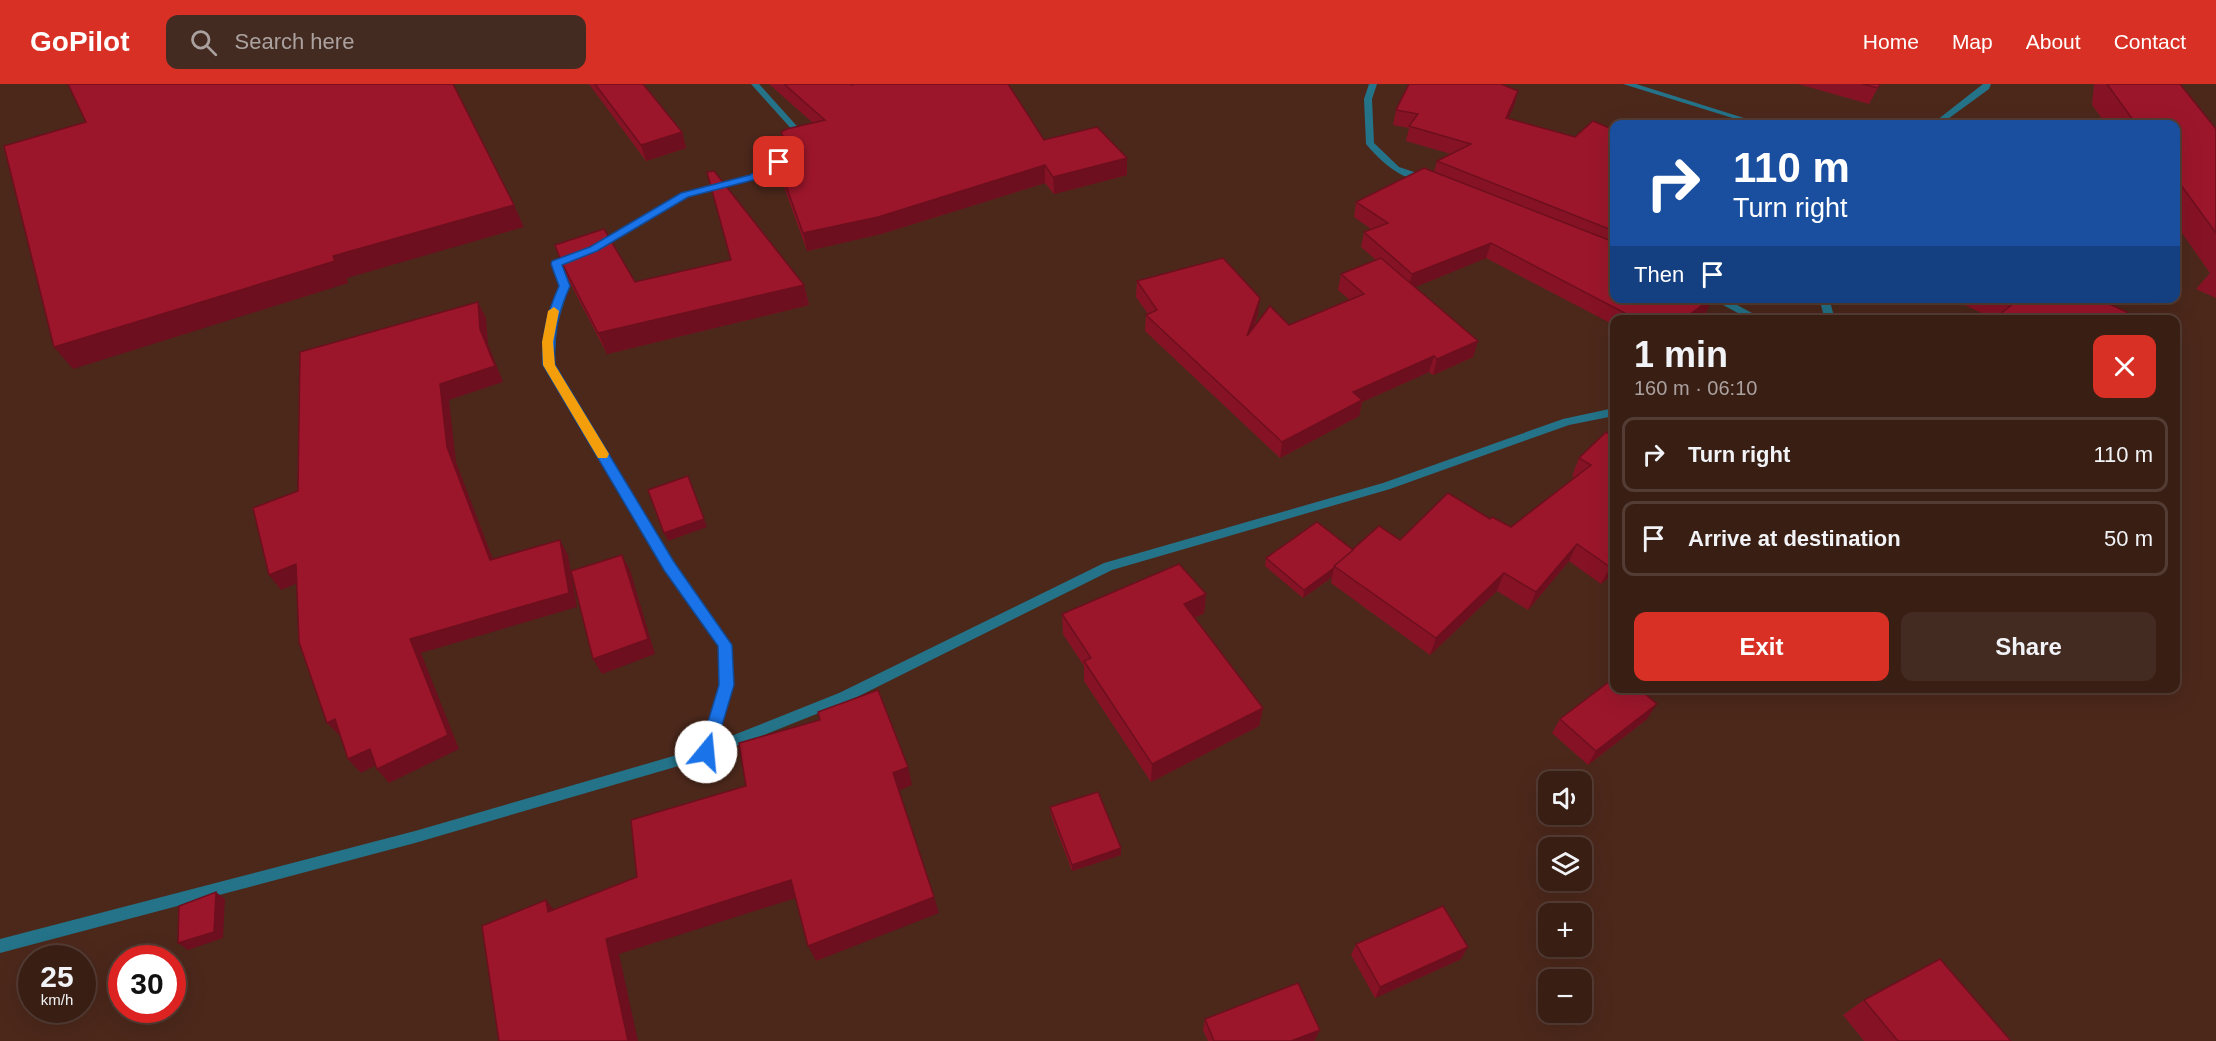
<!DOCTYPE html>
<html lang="en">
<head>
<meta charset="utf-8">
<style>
	:root { --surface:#391e14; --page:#442b22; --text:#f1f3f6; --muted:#aba2a0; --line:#533c34; --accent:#d93025 }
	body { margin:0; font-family:Arial,sans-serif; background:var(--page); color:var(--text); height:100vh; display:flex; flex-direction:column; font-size:22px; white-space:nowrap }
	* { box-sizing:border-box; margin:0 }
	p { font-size:20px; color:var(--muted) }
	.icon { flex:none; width:33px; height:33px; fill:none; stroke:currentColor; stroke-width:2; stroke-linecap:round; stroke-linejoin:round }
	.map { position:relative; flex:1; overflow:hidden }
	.side { position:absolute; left:1610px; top:231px; width:570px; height:378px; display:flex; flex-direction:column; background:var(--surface); border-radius:12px; box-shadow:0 6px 24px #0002,0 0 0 2px var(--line) }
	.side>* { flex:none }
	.banner { position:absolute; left:1610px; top:36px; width:570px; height:183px; border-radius:12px; box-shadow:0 6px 24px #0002,0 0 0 2px var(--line); background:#1a4fa0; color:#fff; overflow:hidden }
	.controls { position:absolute; left:1538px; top:687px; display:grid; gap:12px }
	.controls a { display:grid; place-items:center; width:54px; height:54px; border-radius:12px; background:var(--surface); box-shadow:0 6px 24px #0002,0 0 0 2px var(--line); font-size:30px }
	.speed { position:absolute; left:18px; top:861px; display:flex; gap:12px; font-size:30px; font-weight:700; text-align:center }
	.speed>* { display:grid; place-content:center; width:78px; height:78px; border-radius:50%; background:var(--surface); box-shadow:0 6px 24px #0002,0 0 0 2px var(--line); line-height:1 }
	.speed small { font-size:15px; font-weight:400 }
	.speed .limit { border:9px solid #d22; background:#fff; color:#111 }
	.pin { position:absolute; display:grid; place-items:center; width:51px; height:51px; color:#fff; margin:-26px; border-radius:12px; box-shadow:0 3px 9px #0006 }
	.me { position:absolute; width:66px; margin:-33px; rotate:17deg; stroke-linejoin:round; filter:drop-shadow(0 0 4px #0008) }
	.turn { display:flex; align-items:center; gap:21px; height:126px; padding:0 24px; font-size:27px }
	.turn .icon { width:78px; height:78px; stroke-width:2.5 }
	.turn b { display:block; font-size:42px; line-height:51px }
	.then { display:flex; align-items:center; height:57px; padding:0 24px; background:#0003; gap:12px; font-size:22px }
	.round { display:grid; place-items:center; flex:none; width:63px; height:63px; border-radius:12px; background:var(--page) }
	.summary { display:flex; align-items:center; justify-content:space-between; height:102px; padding:0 24px }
	h1 { font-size:36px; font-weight:600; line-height:45px }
	.button { display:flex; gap:12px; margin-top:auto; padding:12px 24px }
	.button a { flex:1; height:69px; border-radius:12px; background:var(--accent); color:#fff; font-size:24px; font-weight:600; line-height:69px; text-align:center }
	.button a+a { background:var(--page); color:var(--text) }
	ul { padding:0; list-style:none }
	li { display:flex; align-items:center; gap:18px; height:75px; margin:0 12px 9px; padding:0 12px; border:3px solid var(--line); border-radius:12px }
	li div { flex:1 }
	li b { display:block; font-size:22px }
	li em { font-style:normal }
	header { display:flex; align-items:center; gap:36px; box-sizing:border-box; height:84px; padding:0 30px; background:var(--accent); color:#fff }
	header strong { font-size:28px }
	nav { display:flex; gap:33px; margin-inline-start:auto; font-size:21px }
	.search { width:420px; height:54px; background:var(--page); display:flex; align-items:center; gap:15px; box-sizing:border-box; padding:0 21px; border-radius:12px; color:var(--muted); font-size:22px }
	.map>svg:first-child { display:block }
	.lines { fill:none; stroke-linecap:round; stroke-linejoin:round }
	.street { fill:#247389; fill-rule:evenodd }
	.wall { fill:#861325 }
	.shaded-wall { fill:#6d0f1e }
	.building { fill:#9c162b; stroke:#6d0f1e; stroke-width:1.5 }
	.route { fill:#1a73e8; stroke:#114b97; stroke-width:1.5 }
	.slow { fill:#f59e0b }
</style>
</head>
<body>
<header>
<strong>GoPilot</strong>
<div class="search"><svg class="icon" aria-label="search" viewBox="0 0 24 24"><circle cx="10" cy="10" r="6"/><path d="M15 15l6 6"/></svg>Search here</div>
<nav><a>Home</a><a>Map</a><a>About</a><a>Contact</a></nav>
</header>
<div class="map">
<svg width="2216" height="957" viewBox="0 0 2216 957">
	<rect width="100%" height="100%" fill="#4c281b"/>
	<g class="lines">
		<g class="street">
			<polygon points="751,0 759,0 804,50 783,64 782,80 757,95 687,113 599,166 593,166 593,162 681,109 751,91 775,77 776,61 795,49"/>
			<path d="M1369 0H1377L1372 15 1374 59 1399 83 1429 93V97C1404 99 1381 78 1366 60L1364 15Z"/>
			<polygon points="1623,0 1636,0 1763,40 1752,40"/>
			<polygon points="1983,0 1991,0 1989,5 1941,40 1932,40"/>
			<polygon points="574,170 579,173 577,175 561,180 569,203 557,241 554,281 673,479 731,561 733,601 716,658 839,609 1104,479 1383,399 1563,335 1614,324 1614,332 1569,341 1390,405 1112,486 849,617 706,674 415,759 0,869 0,855 415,747 701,664 721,601 719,562 665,485 544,281 547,241 559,203 551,179"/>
			<polygon points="1710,214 1724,214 1765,236 1751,236"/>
			<polygon points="1819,214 1829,214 1835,236 1825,236"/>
		</g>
	</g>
	<g class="wall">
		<polygon points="589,0 643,0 682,48 686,64 646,77"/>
		<polygon points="769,0 850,0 852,1 1044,56 1127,74 1127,91 1054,110 1045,99 881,150 807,167 779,89 775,71 787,69 781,48 813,39"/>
		<polygon points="1798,0 1880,0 1869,20"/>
		<polygon points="2094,0 2180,0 2216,45 2216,214 2196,205 2210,189 2175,139 2175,40 2106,40 2092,21"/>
		<polygon points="1518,7 1514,22 1508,34 1575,53 1614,46 1614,214 1706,229 1696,236 1614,236 1614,241 1486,174 1415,203 1478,257 1473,273 1433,291 1429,288 1362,318 1359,332 1280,374 1145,247 1146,231 1148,230 1136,213 1137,197 1258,230 1254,243 1289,241 1350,216 1338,206 1341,190 1376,176 1361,163 1364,148 1371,145 1354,133 1356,118 1434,88 1437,77 1451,70 1406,57 1409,44 1393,41 1396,26"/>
		<polygon points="561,177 635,198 804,201 809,221 607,270 569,197"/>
		<polygon points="1950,214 2096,214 1994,235"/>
		<polygon points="1614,353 1614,489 1601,500 1569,477 1528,526 1497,507 1430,571 1331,499 1332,493 1303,514 1265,482 1266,474 1353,466 1400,456 1490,435 1511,443 1574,394 1572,392 1579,374"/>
		<polygon points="1206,510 1204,529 1195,534 1263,624 1259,642 1151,698 1084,597 1084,582 1063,550 1062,530"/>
		<polygon points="1560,635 1647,635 1588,681 1552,649"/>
		<polygon points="1050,723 1121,771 1072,787 1051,731"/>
		<polygon points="1356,860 1461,875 1375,914 1351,871"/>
		<polygon points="1864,916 2011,957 1864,957 1843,931"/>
		<polygon points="1205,935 1315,956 1208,957 1203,946"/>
	</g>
	<g class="shaded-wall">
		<polygon points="1518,7 1514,22 1502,49 1506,34"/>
		<polygon points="682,48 686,64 646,77 641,61"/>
		<polygon points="1127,74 1127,91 1054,110 1053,93"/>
		<polygon points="1045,81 1045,99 881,150 807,167 803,149"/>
		<polygon points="514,121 524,143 347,194 348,199 73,285 54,263 333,172"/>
		<polygon points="1491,159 1486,174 1408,206 1412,190"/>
		<polygon points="804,201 809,221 607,270 598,249"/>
		<polygon points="1260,214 1258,230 1245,268 1247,252"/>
		<polygon points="1712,214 1713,214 1706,229 1696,236 1682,236"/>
		<polygon points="478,218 486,234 488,260 503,298 449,316 456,378 499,491 490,476 447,363 440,300 480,245"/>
		<polygon points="1478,257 1473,273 1433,291 1437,275"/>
		<polygon points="1434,272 1429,288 1362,318 1359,332 1280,374 1282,358 1353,308"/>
		<polygon points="688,392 707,443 668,457 664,449"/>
		<polygon points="560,456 568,471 577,523 421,569 459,665 389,699 377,685 410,555"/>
		<polygon points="1577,460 1569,477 1528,526 1536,508"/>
		<polygon points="622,471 630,486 655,570 602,590 593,575"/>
		<polygon points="1614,479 1614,489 1601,500 1610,483"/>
		<polygon points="296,480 308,495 281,506 269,491"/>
		<polygon points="1334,484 1332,493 1303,514 1304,506"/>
		<polygon points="1504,489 1497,507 1430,571 1436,554"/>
		<polygon points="1206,510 1204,529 1183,539 1184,520"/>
		<polygon points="1657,620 1647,635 1588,681 1596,667"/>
		<polygon points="1263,624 1259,642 1151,698 1152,680"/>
		<polygon points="335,635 347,649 340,652 327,639"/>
		<polygon points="370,665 382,678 361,689 348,675"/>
		<polygon points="908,683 912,701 898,707 893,689"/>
		<polygon points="1121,764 1121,771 1072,787 1072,781"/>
		<polygon points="791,796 799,813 619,870 638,957 628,957 606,855"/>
		<polygon points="216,808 225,815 223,854 188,866 178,859"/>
		<polygon points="934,813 939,829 816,877 808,862"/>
		<polygon points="546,816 559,832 548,828"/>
		<polygon points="1468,863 1461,875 1375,914 1380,903"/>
		<polygon points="1320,946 1315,956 1314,957 1291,957"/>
	</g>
	<g class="building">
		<polygon points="68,0 453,0 514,121 333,172 335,177 54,263 4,62 86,38"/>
		<polygon points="595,0 643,0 682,48 641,61"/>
		<polygon points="784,0 850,0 852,1 855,0 1008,0 1044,56 1097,43 1127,74 1053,93 1045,81 878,133 803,149 775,71 790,68 781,48 787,45 825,36"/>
		<polygon points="1409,0 1501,0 1518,7 1506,34 1575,53 1593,37 1614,46 1614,147 1437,77 1471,60 1409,42 1418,30 1396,26"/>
		<polygon points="1862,0 1880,0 1878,4"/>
		<polygon points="2107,0 2180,0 2216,45 2216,149 2175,93 2175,40 2136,40"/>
		<polygon points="1424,84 1614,158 1614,214 1712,214 1682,236 1638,236 1491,159 1412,190 1364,148 1388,139 1356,118"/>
		<polygon points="714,87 804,201 598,249 561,177 555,161 604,145 635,198 731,176 707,88"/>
		<polygon points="1223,174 1260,214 1247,252 1270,222 1289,241 1364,210 1341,190 1381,174 1478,257 1437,275 1434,272 1353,308 1362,316 1282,358 1146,231 1157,226 1137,197"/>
		<polygon points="2004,214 2096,214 2127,228 2120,236 1993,236 2014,219"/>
		<polygon points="478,218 480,245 495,282 440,300 447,363 490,476 560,456 569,509 410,555 448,651 377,685 370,665 348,675 335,635 327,639 299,558 296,480 269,491 253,424 298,407 300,268"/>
		<polygon points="1606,348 1614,353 1614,479 1610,483 1577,460 1536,508 1504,489 1436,554 1334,482 1379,442 1400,456 1448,409 1490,435 1492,433 1511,443 1591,381 1579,374"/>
		<polygon points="688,392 704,435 664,449 648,406"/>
		<polygon points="1317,438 1353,466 1334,482 1334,484 1304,506 1266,474"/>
		<polygon points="622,471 648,555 593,575 571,487"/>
		<polygon points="1179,480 1206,510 1184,520 1263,624 1152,680 1084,577 1091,574 1062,530"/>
		<polygon points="1614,594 1614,604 1638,604 1657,620 1596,667 1560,635"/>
		<polygon points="878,606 908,683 893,689 934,813 808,862 791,796 606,855 628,957 499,957 482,842 546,816 548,828 637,793 631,736 746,702 739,659 820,636 818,628"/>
		<polygon points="1098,708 1121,764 1072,781 1050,723"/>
		<polygon points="216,808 214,848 178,859 179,822"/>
		<polygon points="1443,822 1468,863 1380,903 1356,860"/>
		<polygon points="1940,875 2011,957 1898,957 1864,916"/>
		<polygon points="1298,899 1320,946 1291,957 1214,957 1205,935"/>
	</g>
	<path class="route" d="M776 76 784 78 757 95 688 113 597 167 562 181 570 202C558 229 553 252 555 281L674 478 732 561 734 601 714 668 712 673 706 675 701 673 699 668 719 601 718 562 664 486 543 281C541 252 547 229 559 202L551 180 552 177 590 163 681 109 750 91Z"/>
	<polygon class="slow" points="554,223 559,227 553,258 555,281 609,370 607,374 598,374 543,281 542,258 548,227"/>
</svg>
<div class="controls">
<a><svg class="icon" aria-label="sound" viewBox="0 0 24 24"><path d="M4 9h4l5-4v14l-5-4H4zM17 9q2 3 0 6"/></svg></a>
<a><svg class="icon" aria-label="layers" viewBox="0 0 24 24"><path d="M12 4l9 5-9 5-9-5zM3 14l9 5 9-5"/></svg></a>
<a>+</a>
<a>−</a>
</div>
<div class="speed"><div>25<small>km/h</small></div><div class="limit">30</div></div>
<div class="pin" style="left:779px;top:78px;background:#d93025"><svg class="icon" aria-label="arrive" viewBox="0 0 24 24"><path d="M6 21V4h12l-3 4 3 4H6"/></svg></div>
<svg class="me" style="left:706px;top:668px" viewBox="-20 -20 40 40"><circle r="19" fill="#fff"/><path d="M0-13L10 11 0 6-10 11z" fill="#1a73e8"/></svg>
<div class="banner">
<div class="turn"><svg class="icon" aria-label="right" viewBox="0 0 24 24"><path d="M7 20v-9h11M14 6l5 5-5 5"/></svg><div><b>110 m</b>Turn right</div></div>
<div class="then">Then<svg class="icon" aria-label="arrive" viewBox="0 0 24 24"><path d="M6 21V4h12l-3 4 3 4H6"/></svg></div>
</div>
<section class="side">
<div class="summary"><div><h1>1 min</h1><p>160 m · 06:10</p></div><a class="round" style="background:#d93025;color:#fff"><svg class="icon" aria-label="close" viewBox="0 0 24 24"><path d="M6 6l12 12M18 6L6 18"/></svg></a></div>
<ul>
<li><svg class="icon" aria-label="right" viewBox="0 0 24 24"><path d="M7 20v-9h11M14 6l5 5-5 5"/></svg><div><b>Turn right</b></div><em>110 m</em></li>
<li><svg class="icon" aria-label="arrive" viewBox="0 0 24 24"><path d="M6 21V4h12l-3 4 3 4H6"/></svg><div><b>Arrive at destination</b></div><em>50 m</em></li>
</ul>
<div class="button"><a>Exit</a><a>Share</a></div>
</section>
</div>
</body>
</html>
